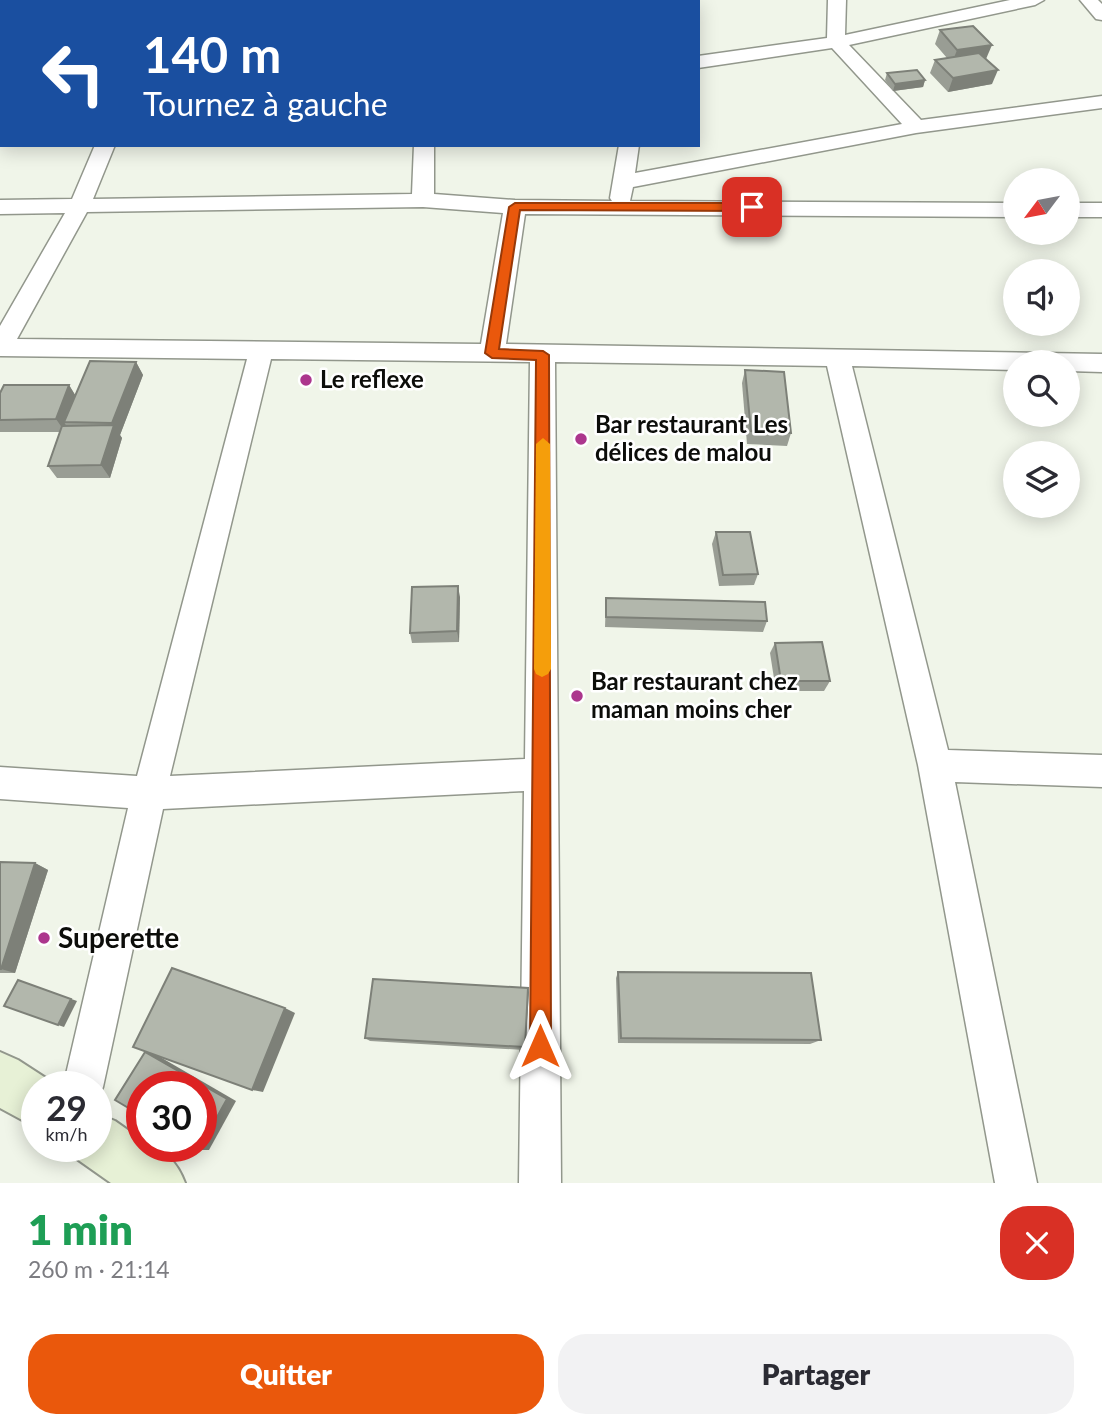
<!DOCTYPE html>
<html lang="fr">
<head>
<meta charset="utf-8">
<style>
	:root { --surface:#fff; --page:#f2f2f3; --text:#2b2b33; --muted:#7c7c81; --accent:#ea580c }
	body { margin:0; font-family:Lato,sans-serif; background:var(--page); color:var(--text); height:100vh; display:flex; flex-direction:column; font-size:26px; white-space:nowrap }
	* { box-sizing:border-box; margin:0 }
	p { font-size:23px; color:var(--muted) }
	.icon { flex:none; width:38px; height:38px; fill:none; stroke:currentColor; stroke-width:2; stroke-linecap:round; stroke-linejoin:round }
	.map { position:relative; height:1183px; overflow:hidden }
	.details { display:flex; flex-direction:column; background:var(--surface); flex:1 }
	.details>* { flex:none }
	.top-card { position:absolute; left:0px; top:0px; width:700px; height:147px; box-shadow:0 4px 18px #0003; background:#1a4fa0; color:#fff; overflow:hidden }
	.needle { width:46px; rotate:238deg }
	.buttons { position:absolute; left:1003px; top:168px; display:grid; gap:14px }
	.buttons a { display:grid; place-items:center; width:77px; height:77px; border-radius:50%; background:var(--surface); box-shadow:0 4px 18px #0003; font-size:35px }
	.speed { position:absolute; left:21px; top:1071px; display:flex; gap:14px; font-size:35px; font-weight:700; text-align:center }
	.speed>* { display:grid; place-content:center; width:91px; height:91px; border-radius:50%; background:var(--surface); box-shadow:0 4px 18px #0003; line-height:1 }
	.speed small { font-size:18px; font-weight:400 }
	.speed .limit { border:10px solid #d22; background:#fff; color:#111 }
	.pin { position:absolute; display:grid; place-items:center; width:60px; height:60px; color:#fff; margin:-30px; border-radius:14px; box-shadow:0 4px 10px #0006 }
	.me { position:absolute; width:77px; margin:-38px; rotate:0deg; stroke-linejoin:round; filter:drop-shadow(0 0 5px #0008) }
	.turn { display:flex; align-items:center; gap:24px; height:147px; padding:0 28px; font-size:32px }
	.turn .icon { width:91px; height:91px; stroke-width:2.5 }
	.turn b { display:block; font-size:49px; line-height:60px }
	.round { display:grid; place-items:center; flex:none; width:74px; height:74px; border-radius:28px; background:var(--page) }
	.overview { display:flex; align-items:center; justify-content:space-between; height:119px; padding:0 28px }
	h1 { font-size:42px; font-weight:800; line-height:52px; color:#1e9e55 }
	.cta { display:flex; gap:14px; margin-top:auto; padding:14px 28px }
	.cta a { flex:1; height:80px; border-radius:28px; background:var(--accent); color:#fff; font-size:28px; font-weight:800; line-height:80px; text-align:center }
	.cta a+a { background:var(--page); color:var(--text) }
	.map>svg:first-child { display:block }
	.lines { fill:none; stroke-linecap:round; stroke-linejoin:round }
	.street-casing { stroke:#92978c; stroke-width:3 }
	.secondary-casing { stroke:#92978c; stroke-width:4 }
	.street { fill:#fff; fill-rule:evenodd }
	.secondary { fill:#e7f1d6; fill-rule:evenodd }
	.wall { fill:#999d94 }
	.shaded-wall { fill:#7d8078 }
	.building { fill:#b2b7ac; stroke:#7d8078; stroke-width:2 }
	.route { fill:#ea580c; stroke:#983908; stroke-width:2 }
	.slow { fill:#f59e0b }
	.poi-dot { fill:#ac368d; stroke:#fff; stroke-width:2.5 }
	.labels { text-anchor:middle; stroke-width:5; stroke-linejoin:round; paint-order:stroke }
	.poi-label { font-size:24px; font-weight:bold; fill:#0c0d0a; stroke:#fff; text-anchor:start }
	.near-poi-label { font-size:28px; font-weight:bold; fill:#0c0d0a; stroke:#fff; text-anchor:start }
</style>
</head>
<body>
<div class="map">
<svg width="1102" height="1183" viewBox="0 0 1102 1183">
	<rect width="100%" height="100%" fill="#f0f5e9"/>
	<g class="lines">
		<defs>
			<g id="street">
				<polygon points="19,0 37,0 17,2"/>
				<polygon points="315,0 333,0 314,2"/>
				<polygon points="485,0 512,0 514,2 487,2"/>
				<rect x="640" y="0" width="18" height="2"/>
				<path d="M828 0H846L845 35 1010 0H1044L1035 5 849 45 921 120 1102 96V108L916 133 633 187 630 201 1015 203V217L525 214 506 344 1102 354V372L1068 371V362H1015V370L852 366 948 750 1102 755V787L955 782 1037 1183H995L918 765 827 366 555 362 561 1183H519L524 791 163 809 103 1087 96 1102V1087H63L128 808 0 799V767L137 776 247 359 0 356V326L65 213 0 214V200L72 199 95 145H115L93 199 412 194 414 145H434V194L515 200 612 201 610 198 619 145H639L635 173 902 124 832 48 698 68V56L827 38ZM423 207 503 213 481 344 17 339 87 212ZM271 359 530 362 525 759 170 776Z"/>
				<polygon points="1080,0 1098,0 1102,4 1102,20 1096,19"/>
				<polygon points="0,12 2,12 0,23"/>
				<rect x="1068" y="203" width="34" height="14"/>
			</g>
			<g id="secondary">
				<polygon points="0,1052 18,1060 55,1084 57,1087 37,1087 37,1128 0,1108"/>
				<path d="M96 1113 115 1121 142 1140V1146C164 1146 178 1164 185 1183H111L77 1159 72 1146H96Z"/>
			</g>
		</defs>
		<use href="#street" class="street-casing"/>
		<use href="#secondary" class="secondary-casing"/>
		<use href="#street" class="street"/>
		<use href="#secondary" class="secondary"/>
	</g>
	<g class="wall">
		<polygon points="940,30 986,59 992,84 948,92 930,73 935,60 947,58 935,44"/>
		<polygon points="887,73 925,80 923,87 893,91 885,80"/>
		<polygon points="136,362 143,375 120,435 122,438 110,478 57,478 48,466 60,432 0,432 0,393 69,385 75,395"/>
		<polygon points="745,370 791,433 787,446 747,444 742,383"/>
		<polygon points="716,532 758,574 754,585 719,586 712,544"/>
		<polygon points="460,597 459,642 412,643 410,633"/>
		<polygon points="606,598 767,621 763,632 605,627"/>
		<polygon points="775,643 830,681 824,691 776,691 770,653"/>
		<polygon points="0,862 35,863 48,870 15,973 0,973"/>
		<polygon points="618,972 821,1040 810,1044 618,1043 616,978"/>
		<polygon points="528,988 525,1050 370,1041 365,1038"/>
	</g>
	<g class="shaded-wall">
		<polygon points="992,45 986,59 952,63 957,50"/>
		<polygon points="998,70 992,84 948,92 953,78"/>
		<polygon points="925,80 923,87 893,91 895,84"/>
		<polygon points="136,362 143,375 120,435 122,438 110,478 101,465 114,426 112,423"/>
		<polygon points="69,385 77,398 64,422 67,427 65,432 56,419"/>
		<polygon points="458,586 460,597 459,642 457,631"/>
		<polygon points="35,863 48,870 15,973 1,969"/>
		<polygon points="18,980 77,1001 64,1027 58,1025"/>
		<polygon points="528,988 529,992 525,1050 525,1047"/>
		<polygon points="285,1008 295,1013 263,1092 252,1090"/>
		<polygon points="145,1052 155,1054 236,1101 209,1150 199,1150"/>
	</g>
	<g class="building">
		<polygon points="973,26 992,45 957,50 940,30"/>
		<polygon points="979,53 998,70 953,78 935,60"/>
		<polygon points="917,70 925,80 895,84 887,73"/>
		<polygon points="90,361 136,362 112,423 64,422"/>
		<polygon points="745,370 784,372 791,433 751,431"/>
		<polygon points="4,385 69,385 56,419 0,420 0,393"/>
		<polygon points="114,425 101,465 48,466 62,426"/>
		<polygon points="716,532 750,532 758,574 723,575"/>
		<polygon points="458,586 457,631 410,633 412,587"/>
		<polygon points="606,598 765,602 767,621 606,617"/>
		<polygon points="822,642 830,681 781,681 775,643"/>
		<polygon points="0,862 35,863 1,969 0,969"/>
		<polygon points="172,968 285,1008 252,1090 133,1047"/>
		<polygon points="618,972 811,973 821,1040 621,1038"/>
		<polygon points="373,979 528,988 525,1047 365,1038"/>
		<polygon points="18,980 71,999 58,1025 4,1006"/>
		<polygon points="145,1052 227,1099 201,1146 201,1087 142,1087 142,1116 115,1100"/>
		<polygon points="192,1146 201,1146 199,1150"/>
	</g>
	<polygon class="route" points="515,203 752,203 758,207 752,211 520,210 499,349 543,351 549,355 551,1046 547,1054 540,1057 533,1054 530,1046 536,360 492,358 485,353 509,207"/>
	<polygon class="slow" points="543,438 550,444 551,669 548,674 542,677 536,674 534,669 536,444"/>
	<g class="poi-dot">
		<circle cx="306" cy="380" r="7"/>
		<circle cx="581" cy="439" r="7"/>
		<circle cx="577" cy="696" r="7"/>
		<circle cx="44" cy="938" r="7"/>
	</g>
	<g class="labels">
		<g class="poi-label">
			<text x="320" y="388">Le reflexe</text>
			<text x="595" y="433">Bar restaurant Les<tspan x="595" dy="28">délices de malou</tspan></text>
			<text x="591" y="690">Bar restaurant chez<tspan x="591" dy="28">maman moins cher</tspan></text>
		</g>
		<g class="near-poi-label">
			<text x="58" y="948">Superette</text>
		</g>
	</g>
</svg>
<div class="buttons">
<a><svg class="needle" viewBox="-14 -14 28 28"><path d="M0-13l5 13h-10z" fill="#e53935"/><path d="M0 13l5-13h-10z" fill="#7c7c81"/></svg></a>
<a><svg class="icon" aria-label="sound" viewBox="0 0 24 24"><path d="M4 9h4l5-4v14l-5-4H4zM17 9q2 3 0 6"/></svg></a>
<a><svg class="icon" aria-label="search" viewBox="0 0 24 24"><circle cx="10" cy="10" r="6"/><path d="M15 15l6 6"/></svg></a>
<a><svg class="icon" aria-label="layers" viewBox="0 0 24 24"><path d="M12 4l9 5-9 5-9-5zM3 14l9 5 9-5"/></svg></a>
</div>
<div class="speed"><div>29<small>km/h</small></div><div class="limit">30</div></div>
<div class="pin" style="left:752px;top:207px;background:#d93025"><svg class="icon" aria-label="arrive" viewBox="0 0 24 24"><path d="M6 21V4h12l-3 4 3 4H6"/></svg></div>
<svg class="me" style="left:540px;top:1046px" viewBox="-20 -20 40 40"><path d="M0-17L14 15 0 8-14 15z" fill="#ea580c" stroke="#fff" stroke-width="4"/></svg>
<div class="top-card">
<div class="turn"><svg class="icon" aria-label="left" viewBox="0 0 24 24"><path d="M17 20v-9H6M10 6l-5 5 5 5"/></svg><div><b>140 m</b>Tournez à gauche</div></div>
</div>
</div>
<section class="details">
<div class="overview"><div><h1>1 min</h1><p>260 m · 21:14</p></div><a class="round" style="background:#d93025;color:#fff"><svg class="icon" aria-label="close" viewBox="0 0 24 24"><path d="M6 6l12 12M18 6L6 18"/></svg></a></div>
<div class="cta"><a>Quitter</a><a>Partager</a></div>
</section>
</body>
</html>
